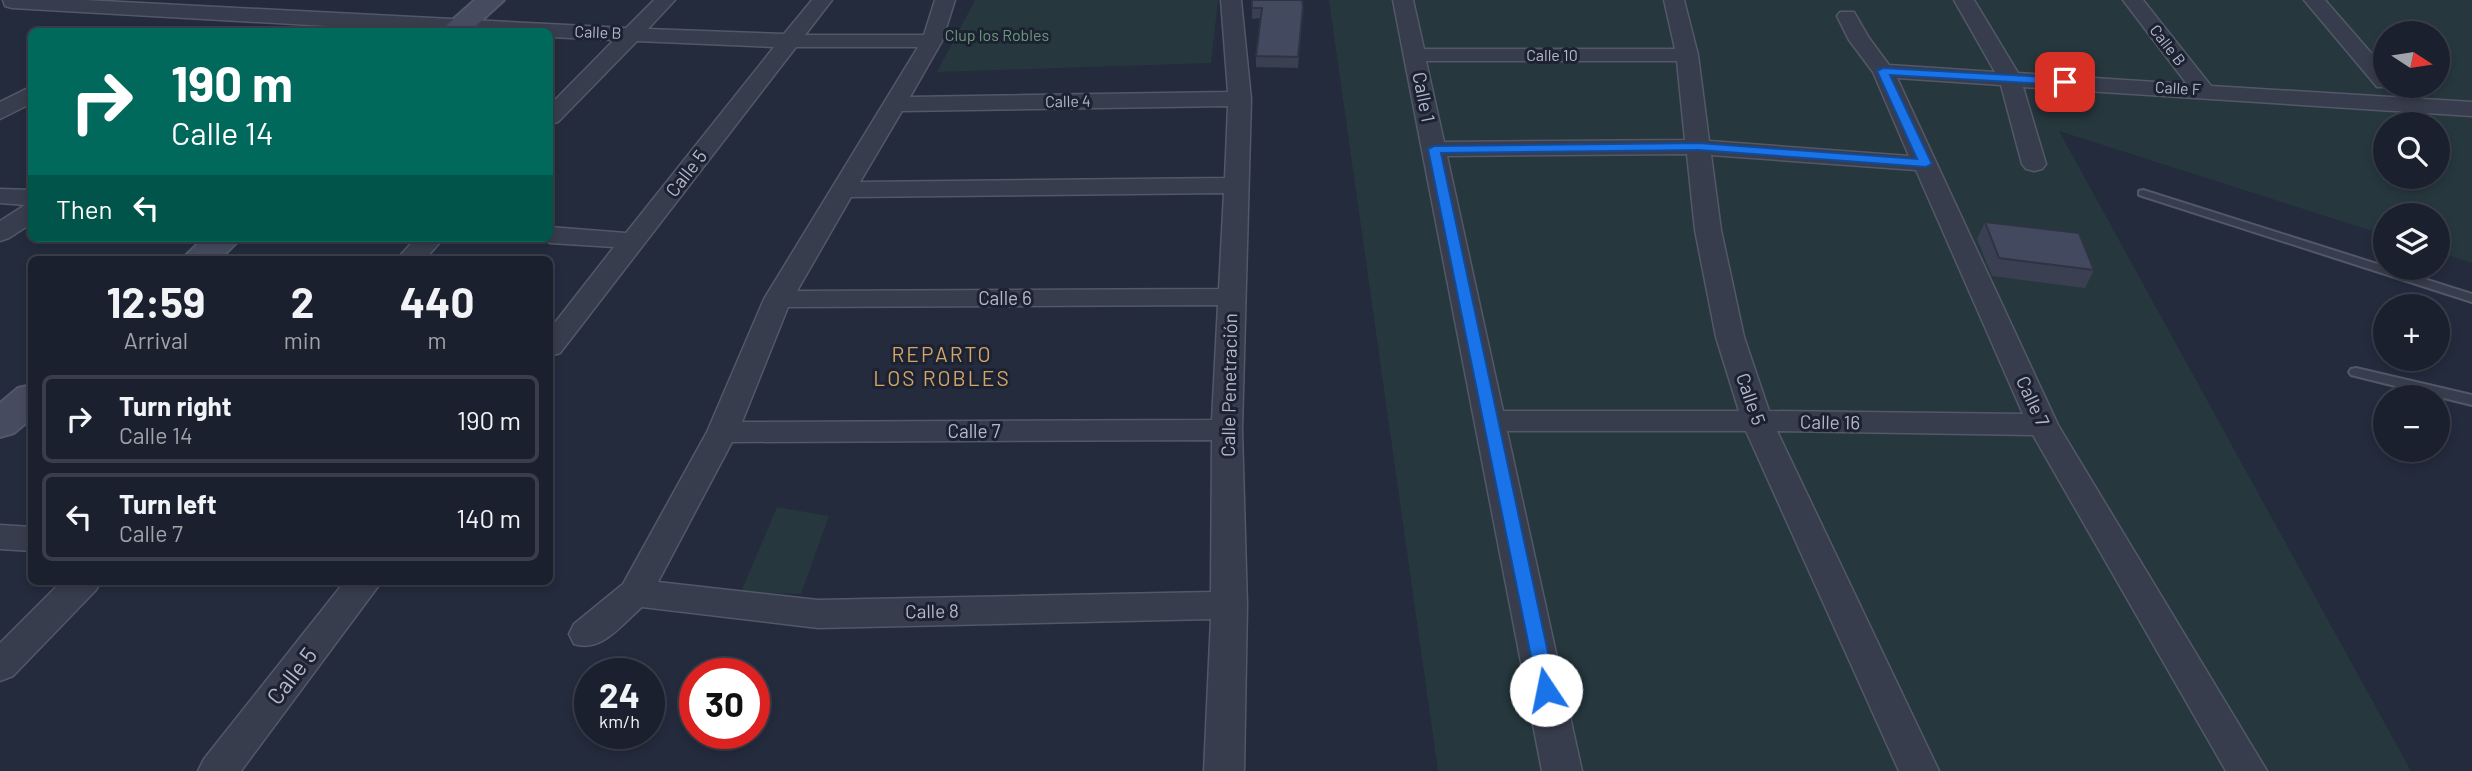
<!DOCTYPE html>
<html lang="en">
<head>
<meta charset="utf-8">
<style>
	:root { --surface:#1b202e; --page:#242836; --text:#f1f3f6; --muted:#a0a3aa; --line:#393e4a }
	body { margin:0; font-family:Barlow,sans-serif; background:var(--page); color:var(--text); height:100vh; display:flex; flex-direction:column; font-size:26px; white-space:nowrap }
	* { box-sizing:border-box; margin:0 }
	p { font-size:23px; color:var(--muted) }
	.icon { flex:none; width:38px; height:38px; fill:none; stroke:currentColor; stroke-width:2; stroke-linecap:round; stroke-linejoin:round }
	.map { position:relative; flex:1; overflow:hidden }
	.sheet { position:absolute; left:28px; top:256px; width:525px; height:329px; display:flex; flex-direction:column; background:var(--surface); border-radius:10px; box-shadow:0 4px 10px #0003,0 0 0 2px var(--line) }
	.sheet>* { flex:none }
	.top-card { position:absolute; left:28px; top:28px; width:525px; height:214px; border-radius:10px; box-shadow:0 4px 10px #0003,0 0 0 2px var(--line); background:#00695c; color:#fff; overflow:hidden }
	.needle { width:46px; rotate:102deg }
	.buttons { position:absolute; left:2373px; top:21px; display:grid; gap:14px }
	.buttons a { display:grid; place-items:center; width:77px; height:77px; border-radius:50%; background:var(--surface); box-shadow:0 4px 10px #0003,0 0 0 2px var(--line); font-size:35px }
	.speed { position:absolute; left:574px; top:658px; display:flex; gap:14px; font-size:35px; font-weight:700; text-align:center }
	.speed>* { display:grid; place-content:center; width:91px; height:91px; border-radius:50%; background:var(--surface); box-shadow:0 4px 10px #0003,0 0 0 2px var(--line); line-height:1 }
	.speed small { font-size:18px; font-weight:400 }
	.speed .limit { border:10px solid #d22; background:#fff; color:#111 }
	.pin { position:absolute; display:grid; place-items:center; width:60px; height:60px; color:#fff; margin:-30px; border-radius:14px; box-shadow:0 4px 10px #0006 }
	.me { position:absolute; width:77px; margin:-38px; rotate:349deg; stroke-linejoin:round; filter:drop-shadow(0 0 5px #0008) }
	.turn { display:flex; align-items:center; gap:24px; height:147px; padding:0 28px; font-size:32px }
	.turn .icon { width:91px; height:91px; stroke-width:2.5 }
	.turn b { display:block; font-size:49px; line-height:60px }
	.then { display:flex; align-items:center; height:66px; padding:0 28px; background:#0003; gap:14px; font-size:26px }
	.eta { display:flex; justify-content:space-evenly; align-items:center; height:119px; text-align:center }
	.eta b { font-size:42px; font-weight:700; line-height:49px }
	ul { padding:0; list-style:none }
	li { display:flex; align-items:center; gap:21px; height:88px; margin:0 14px 10px; padding:0 14px; border:4px solid var(--line); border-radius:10px }
	li div { flex:1 }
	li b { display:block; font-size:26px }
	li em { font-style:normal }
	.map>svg:first-child { display:block }
	.green { fill:#26373e; fill-rule:evenodd }
	.lines { fill:none; stroke-linecap:round; stroke-linejoin:round }
	.lane-casing { stroke:#535868; stroke-width:4 }
	.street-casing { stroke:#535868; stroke-width:3 }
	.secondary-casing { stroke:#535868; stroke-width:4 }
	.lane { fill:#383d4d; fill-rule:evenodd }
	.street { fill:#383d4d; fill-rule:evenodd }
	.secondary { fill:#464b60; fill-rule:evenodd }
	.wall { fill:#3a4052 }
	.building { fill:#434a5f; stroke:#2f3442; stroke-width:2 }
	.route { fill:#1a73e8; stroke:#114b97; stroke-width:2 }
	.labels { text-anchor:middle; stroke-width:6; stroke-linejoin:round; paint-order:stroke }
	.far-street-label { font-size:16px; fill:#b4b8c8; stroke:#1d2232 }
	.far-park-label { font-size:16px; fill:#6b987d; stroke:#1d2232 }
	.street-label { font-size:19px; fill:#b4b8c8; stroke:#1d2232 }
	.neighbourhood-label { font-size:21px; letter-spacing:2px; fill:#d2a665; stroke:#1d2232 }
	.near-street-label { font-size:23px; fill:#b4b8c8; stroke:#1d2232 }
</style>
</head>
<body>
<div class="map">
<svg width="2472" height="771" viewBox="0 0 2472 771">
	<rect width="100%" height="100%" fill="#242b3d"/>
	<g class="green">
		<polygon points="975,0 1218,0 1211,63 937,72"/>
		<path d="M1329 0H2472V263L2438 252V215H2385V235L2059 131 2411 771H1438ZM2385 33H2438V86H2385ZM2385 124H2438V177H2385Z"/>
		<polygon points="777,507 829,516 801,594 741,592"/>
	</g>
	<g class="lines">
		<defs>
			<g id="lane">
				<polygon points="2143,190 2472,294 2472,302 2139,195 2139,191"/>
				<polygon points="2356,368 2472,395 2472,405 2351,375 2349,372 2351,369"/>
			</g>
			<g id="street">
				<path d="M3 0H84L626 28 654 0H675L648 29 784 34 812 0H832L805 35H924L935 0H955L942 41 910 97 1228 92 1221 0H1241L1251 99 1242 430 1247 605 1244 771H1204L1211 619 818 628 642 607C622 624 602 653 574 644L569 634 574 624 623 584 707 432 764 299 918 47H796L560 353 550 356V329L614 247 550 243 539 238H550V227L626 233 774 47 637 41 558 122 550 124V105L614 40 550 37V32H432L12 8 5 6ZM1228 106 1225 178 860 182 902 111ZM1224 193 1219 289 797 291 851 197ZM1218 305 1212 420 742 422 788 307ZM1212 440 1211 592 818 600 658 582 732 442Z"/>
				<path d="M1393 0H1413L1424 49H1675L1664 0H1684L1698 55 1709 141 1909 156 1873 72 1849 40 1837 16 1840 12H1854L1869 38 1889 65 1995 72 1954 0H1974L2018 73 2187 84 2123 0H2143L2211 86 2472 102V116L2023 87 2046 164 2042 169 2034 171 2026 169 2022 164 2001 85 1897 78 2058 425 2267 771H2226L2033 435 1777 431 1939 771H1899L1746 431H1507L1582 771H1542ZM1426 61H1677L1685 140 1444 142ZM1687 154 1695 230 1716 337 1739 411H1503L1447 156ZM1711 155 1916 170 2023 414 1769 411 1744 337 1721 230Z"/>
				<polygon points="2304,0 2325,0 2385,69 2385,86 2393,87 2377,87"/>
				<polygon points="32,86 32,103 0,119 0,102"/>
				<polygon points="0,189 32,190 32,223 9,238 0,241 0,221 25,205 0,203"/>
				<polygon points="416,238 444,238 425,259 397,259"/>
				<polygon points="0,525 32,527 32,551 0,549"/>
				<polygon points="62,581 101,581 96,590 13,676 0,681 0,643"/>
				<polygon points="345,581 382,581 241,771 198,771 204,759"/>
			</g>
			<g id="secondary">
				<polygon points="475,0 504,0 469,32 439,32"/>
				<polygon points="204,238 241,238 220,259 182,259"/>
				<polygon points="32,385 32,418 14,433 0,437 0,403 18,388"/>
			</g>
		</defs>
		<use href="#lane" class="lane-casing"/>
		<use href="#street" class="street-casing"/>
		<use href="#secondary" class="secondary-casing"/>
		<use href="#lane" class="lane"/>
		<use href="#street" class="street"/>
		<use href="#secondary" class="secondary"/>
	</g>
	<g class="wall">
		<polygon points="1252,0 1303,7 1298,68 1256,67 1256,56 1260,18 1252,19"/>
		<polygon points="1985,222 2094,270 2085,288 1992,276 1977,239"/>
	</g>
	<g class="building">
		<polygon points="1252,0 1302,0 1303,7 1298,57 1256,56 1262,8 1252,8"/>
		<polygon points="1985,222 2079,233 2094,270 1999,258"/>
	</g>
	<polygon class="route" points="1883,68 2065,78 2071,82 2065,85 1890,75 1932,164 1926,167 1699,150 1441,153 1556,690 1553,696 1546,698 1539,696 1428,149 1434,146 1699,143 1917,159 1877,71"/>
	<g class="labels">
		<g class="far-street-label">
			<text transform="translate(598 32) rotate(2)" y="6">Calle B</text>
			<text transform="translate(2168 45) rotate(52)" y="6">Calle B</text>
			<text x="1552" y="61">Calle 10</text>
			<text transform="translate(2178 88) rotate(3)" y="6">Calle F</text>
			<text transform="translate(1068 101) rotate(-1)" y="6">Calle 4</text>
		</g>
		<g class="far-park-label">
			<text x="997" y="41">Clup los Robles</text>
		</g>
		<g class="street-label">
			<text transform="translate(1424 97) rotate(79)" y="7">Calle 1</text>
			<text transform="translate(686 173) rotate(-52)" y="7">Calle 5</text>
			<text x="1005" y="305">Calle 6</text>
			<text transform="translate(1229 385) rotate(-89)" y="7">Calle Penetración</text>
			<text transform="translate(1751 399) rotate(71)" y="7">Calle 5</text>
			<text transform="translate(2033 401) rotate(65)" y="7">Calle 7</text>
			<text transform="translate(1830 422) rotate(1)" y="7">Calle 16</text>
			<text x="974" y="438">Calle 7</text>
			<text transform="translate(932 611) rotate(-1)" y="7">Calle 8</text>
		</g>
		<g class="neighbourhood-label">
			<text x="942" y="362">REPARTO<tspan x="942" dy="24">LOS ROBLES</tspan></text>
		</g>
		<g class="near-street-label">
			<text transform="translate(292 676) rotate(-52)" y="8">Calle 5</text>
		</g>
	</g>
</svg>
<div class="buttons">
<a><svg class="needle" viewBox="-14 -14 28 28"><path d="M0-13l5 13h-10z" fill="#e53935"/><path d="M0 13l5-13h-10z" fill="#a0a3aa"/></svg></a>
<a><svg class="icon" aria-label="search" viewBox="0 0 24 24"><circle cx="10" cy="10" r="6"/><path d="M15 15l6 6"/></svg></a>
<a><svg class="icon" aria-label="layers" viewBox="0 0 24 24"><path d="M12 4l9 5-9 5-9-5zM3 14l9 5 9-5"/></svg></a>
<a>+</a>
<a>−</a>
</div>
<div class="speed"><div>24<small>km/h</small></div><div class="limit">30</div></div>
<div class="pin" style="left:2065px;top:82px;background:#d93025"><svg class="icon" aria-label="arrive" viewBox="0 0 24 24"><path d="M6 21V4h12l-3 4 3 4H6"/></svg></div>
<svg class="me" style="left:1546px;top:690px" viewBox="-20 -20 40 40"><circle r="19" fill="#fff"/><path d="M0-13L10 11 0 6-10 11z" fill="#1a73e8"/></svg>
<div class="top-card">
<div class="turn"><svg class="icon" aria-label="right" viewBox="0 0 24 24"><path d="M7 20v-9h11M14 6l5 5-5 5"/></svg><div><b>190 m</b>Calle 14</div></div>
<div class="then">Then<svg class="icon" aria-label="left" viewBox="0 0 24 24"><path d="M17 20v-9H6M10 6l-5 5 5 5"/></svg></div>
</div>
<section class="sheet">
<div class="eta">
<div><b>12:59</b><p>Arrival</p></div>
<div><b>2</b><p>min</p></div>
<div><b>440</b><p>m</p></div>
</div>
<ul>
<li><svg class="icon" aria-label="right" viewBox="0 0 24 24"><path d="M7 20v-9h11M14 6l5 5-5 5"/></svg><div><b>Turn right</b><p>Calle 14</p></div><em>190 m</em></li>
<li><svg class="icon" aria-label="left" viewBox="0 0 24 24"><path d="M17 20v-9H6M10 6l-5 5 5 5"/></svg><div><b>Turn left</b><p>Calle 7</p></div><em>140 m</em></li>
</ul>
</section>
</div>
</body>
</html>
